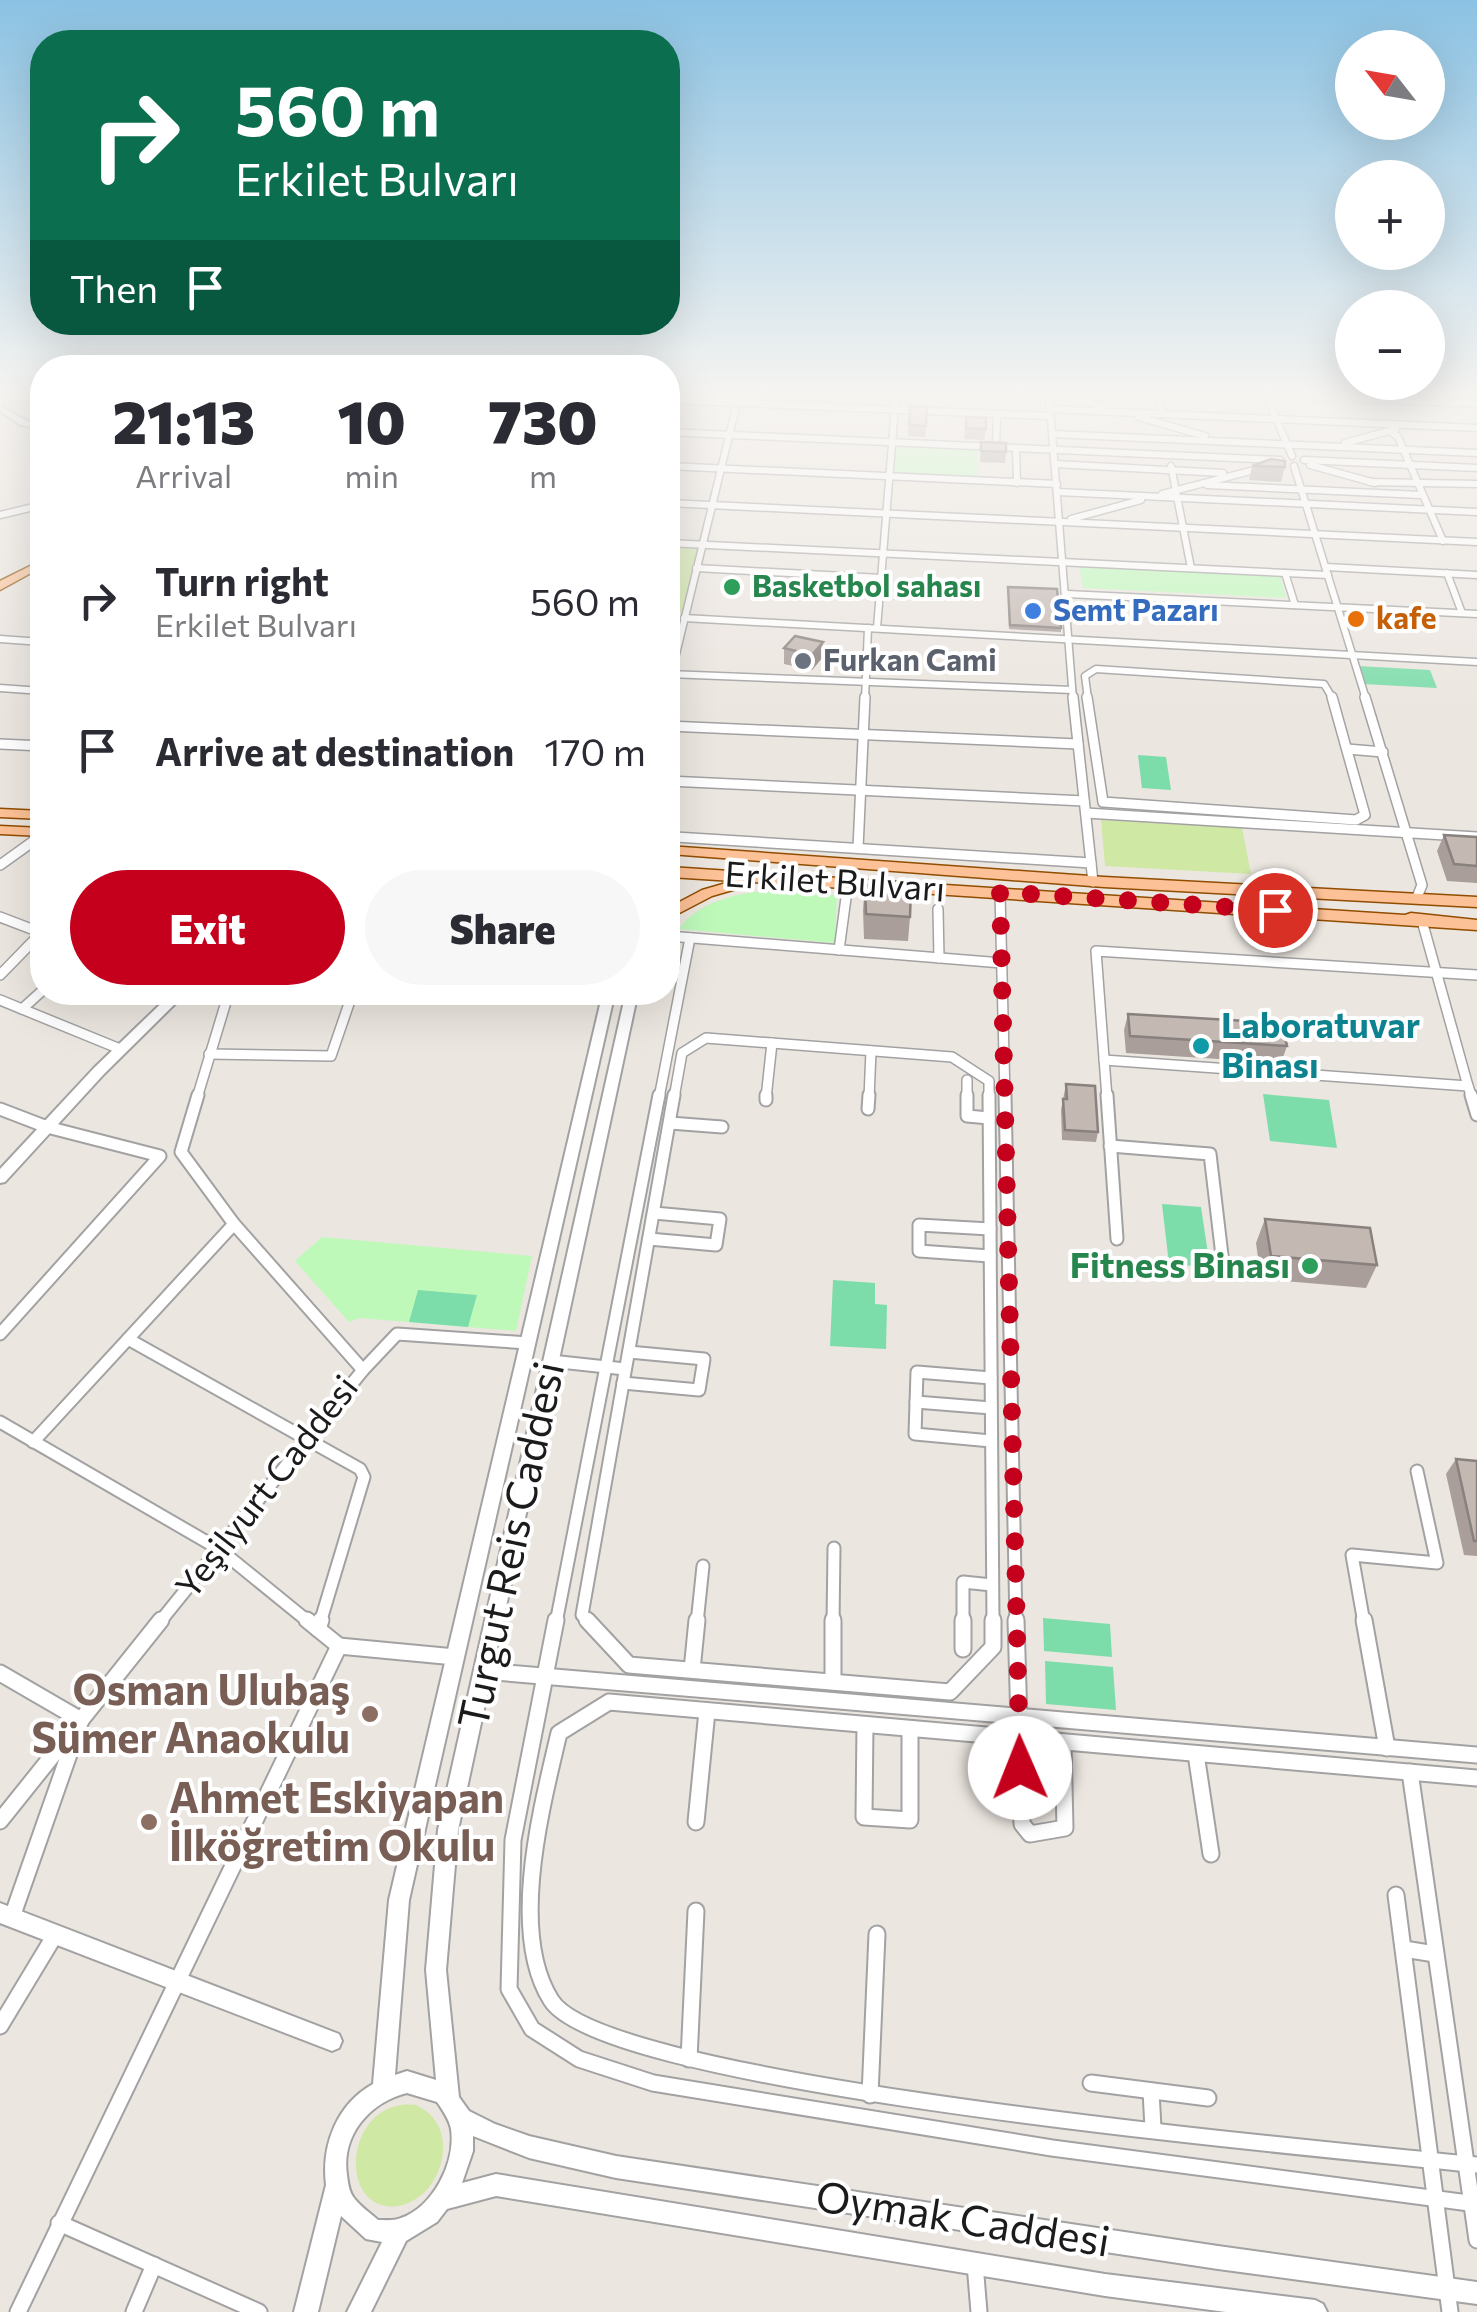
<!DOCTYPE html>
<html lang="en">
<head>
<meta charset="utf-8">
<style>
	:root { --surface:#fff; --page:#f7f7f7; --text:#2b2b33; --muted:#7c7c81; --accent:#c5001c }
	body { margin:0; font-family:Commissioner,sans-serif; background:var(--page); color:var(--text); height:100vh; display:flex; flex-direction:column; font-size:38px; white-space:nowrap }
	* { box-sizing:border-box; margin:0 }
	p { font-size:32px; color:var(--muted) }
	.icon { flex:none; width:55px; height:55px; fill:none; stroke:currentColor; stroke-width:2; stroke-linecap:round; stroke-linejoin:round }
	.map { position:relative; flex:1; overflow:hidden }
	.sheet { position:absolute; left:30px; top:355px; width:650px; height:650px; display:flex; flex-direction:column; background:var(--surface); border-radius:40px; box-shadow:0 10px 40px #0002 }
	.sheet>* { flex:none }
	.hud { position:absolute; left:30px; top:30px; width:650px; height:305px; border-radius:40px; box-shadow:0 10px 40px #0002; background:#0b6e4f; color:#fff; overflow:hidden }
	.needle { width:65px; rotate:301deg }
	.tools { position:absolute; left:1335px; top:30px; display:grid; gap:20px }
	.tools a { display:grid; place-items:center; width:110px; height:110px; border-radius:50%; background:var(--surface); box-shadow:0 10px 40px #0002; font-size:50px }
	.pin { position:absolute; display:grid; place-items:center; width:85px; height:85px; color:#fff; margin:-42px; border:5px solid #fff; border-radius:50%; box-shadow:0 2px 10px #0007 }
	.me { position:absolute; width:110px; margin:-55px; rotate:359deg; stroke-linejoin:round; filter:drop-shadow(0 0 8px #0008) }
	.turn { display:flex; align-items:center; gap:35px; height:210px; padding:0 40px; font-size:45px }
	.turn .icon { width:130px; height:130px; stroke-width:2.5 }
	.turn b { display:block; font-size:70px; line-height:85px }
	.then { display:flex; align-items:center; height:95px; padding:0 40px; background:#0003; gap:20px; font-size:38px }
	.eta { display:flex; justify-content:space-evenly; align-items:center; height:170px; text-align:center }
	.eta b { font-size:60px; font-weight:800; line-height:70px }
	.primary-button { display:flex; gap:20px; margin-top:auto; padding:20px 40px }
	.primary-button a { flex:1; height:115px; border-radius:60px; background:var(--accent); color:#fff; font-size:40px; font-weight:800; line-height:115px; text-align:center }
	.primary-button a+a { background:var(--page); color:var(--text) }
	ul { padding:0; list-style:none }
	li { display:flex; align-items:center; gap:30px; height:150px; padding:0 40px }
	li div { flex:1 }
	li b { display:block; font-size:38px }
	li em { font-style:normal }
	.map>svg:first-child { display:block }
	.grass { fill:#cfe8a4 }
	.park { fill:#bef9ba }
	.pitch { fill:#7cddaa }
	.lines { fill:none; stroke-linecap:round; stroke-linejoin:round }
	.minor-far3-casing { stroke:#a2a2a2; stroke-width:9 }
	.minor-far2-casing { stroke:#a2a2a2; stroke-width:12 }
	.minor-far1-casing { stroke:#a2a2a2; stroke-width:15 }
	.minor-casing { stroke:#a2a2a2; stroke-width:19 }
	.tertiary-casing { stroke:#a2a2a2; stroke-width:4 }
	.primary-casing { stroke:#914d00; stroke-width:3 }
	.minor-far3 { stroke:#fff; stroke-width:6 }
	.minor-far2 { stroke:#fff; stroke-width:9 }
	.minor-far1 { stroke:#fff; stroke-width:11 }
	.minor { stroke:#fff; stroke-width:15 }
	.tertiary { fill:#fff; fill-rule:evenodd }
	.primary { fill:#fcc196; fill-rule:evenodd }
	.wall { fill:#a99e9a }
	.shaded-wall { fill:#89817d }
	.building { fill:#c4b8b3; stroke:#89817d; stroke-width:2.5 }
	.route { stroke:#c5001c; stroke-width:18; stroke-dasharray:0 32.4 }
	.leisure-dot { fill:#2e9e5b; stroke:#fff; stroke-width:4 }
	.shop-dot { fill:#3f7fe0; stroke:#fff; stroke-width:4 }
	.food-dot { fill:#e8710a; stroke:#fff; stroke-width:4 }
	.worship-dot { fill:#6b7280; stroke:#fff; stroke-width:4 }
	.culture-dot { fill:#0f9aa8; stroke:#fff; stroke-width:4 }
	.education-dot { fill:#8d6e63; stroke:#fff; stroke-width:4 }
	.labels { text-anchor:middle; stroke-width:8; stroke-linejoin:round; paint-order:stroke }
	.far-leisure-label { font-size:30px; font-weight:bold; fill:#27864d; stroke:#fff; text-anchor:start }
	.far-shop-label { font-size:30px; font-weight:bold; fill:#366cbe; stroke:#fff; text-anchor:start }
	.far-food-label { font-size:30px; font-weight:bold; fill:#c56008; stroke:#fff; text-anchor:start }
	.far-worship-label { font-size:30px; font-weight:bold; fill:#5b616d; stroke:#fff; text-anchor:start }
	.street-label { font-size:35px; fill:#1b1b1b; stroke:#fff }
	.culture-label { font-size:35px; font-weight:bold; fill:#0d838f; stroke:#fff; text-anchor:start }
	.leisure-label { font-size:35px; font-weight:bold; fill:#27864d; stroke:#fff; text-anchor:end }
	.near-street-label { font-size:42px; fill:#1b1b1b; stroke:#fff }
	.near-education-label { font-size:42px; font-weight:bold; fill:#785e54; stroke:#fff; text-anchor:end }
</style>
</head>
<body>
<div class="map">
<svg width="1477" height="2312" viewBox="0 0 1477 2312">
	<rect width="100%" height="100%" fill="#ece6e0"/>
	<g class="grass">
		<polygon points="668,544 700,545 684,613 668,612 668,578 672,578 678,551 668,551"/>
		<polygon points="1101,820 1242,828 1251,874 1105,866"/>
		<path d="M416 2105C445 2118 450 2151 435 2178 428 2192 414 2203 399 2206 335 2215 344 2096 416 2105Z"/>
	</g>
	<g class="park">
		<polygon points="897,446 978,449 977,477 894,473"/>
		<polygon points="1079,565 1280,575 1286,598 1083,588"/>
		<path d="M761 891 837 895 835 943 679 929C697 903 731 895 761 891Z"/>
		<polygon points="322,1237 532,1256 516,1331 360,1318 349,1322 295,1261"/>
	</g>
	<g class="pitch">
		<polygon points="1358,666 1430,670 1437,688 1363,684"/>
		<polygon points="1138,755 1166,757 1171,790 1142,788"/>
		<polygon points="1263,1094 1329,1100 1337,1148 1270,1141"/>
		<polygon points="1162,1204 1201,1207 1210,1267 1169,1264"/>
		<polygon points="833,1280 875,1283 875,1304 887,1305 886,1349 830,1346"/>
		<polygon points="418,1290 477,1295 468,1327 409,1322"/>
		<polygon points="1043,1618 1110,1624 1112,1657 1044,1651"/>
		<polygon points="1045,1661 1113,1667 1116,1710 1046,1704"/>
	</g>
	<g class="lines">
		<defs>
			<g id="minor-far3">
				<polyline points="1049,395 1073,699"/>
				<polyline points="1063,395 1104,407"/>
				<polyline points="1158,395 1162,414"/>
				<polyline points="1266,395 1292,456"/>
				<polyline points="1268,395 1477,404"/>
				<polyline points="668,400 1050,416"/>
				<polyline points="0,403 17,395"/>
				<polyline points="1050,409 1477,428"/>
				<polyline points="1139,417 1205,436"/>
				<polyline points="1390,431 1398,437 1443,541"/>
				<polyline points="668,432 1280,460"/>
				<polyline points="1052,434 1477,453"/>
				<polyline points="1345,443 1396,429"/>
				<polyline points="996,447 997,414"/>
				<polyline points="1016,448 1017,483"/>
				<polyline points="1304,460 1477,468"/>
				<polyline points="1055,464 1223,473"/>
				<polyline points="1310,465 1375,483"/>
				<polyline points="668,466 1057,484"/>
				<polyline points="1171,466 1191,568"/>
				<polyline points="1294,466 1366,699"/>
				<polyline points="1370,482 1477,484"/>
				<polyline points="1207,485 1421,495"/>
				<polyline points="1058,492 1477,512"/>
				<polyline points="1162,494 1262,468"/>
				<polyline points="668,503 1477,542"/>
				<polyline points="0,515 42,505"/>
				<polyline points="1071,519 1141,500"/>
				<polyline points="668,543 1328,575"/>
				<polyline points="1326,567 1477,575"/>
				<polyline points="696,568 881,578"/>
				<polyline points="1285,573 1295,605"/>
				<polyline points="1447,573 1462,613"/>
				<polyline points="1067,594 1477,614"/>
				<polyline points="684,618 1477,662"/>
				<polyline points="877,628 896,395"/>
				<polyline points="0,639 42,642"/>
				<polyline points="668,674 1072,690"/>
				<polyline points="668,687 739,395"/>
				<polyline points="0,688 42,691"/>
				<polyline points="865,699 868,628"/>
				<polyline points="1088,699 1085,676 1096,669 1324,684 1333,699"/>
			</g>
			<g id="minor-far2">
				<polyline points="1073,697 1093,882"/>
				<polyline points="1087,697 1103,802 1356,820 1365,815 1332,697"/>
				<polyline points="1365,697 1422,885 1417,897"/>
				<polyline points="668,726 1078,744"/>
				<polyline points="0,744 42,746"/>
				<polyline points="1347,749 1383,752"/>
				<polyline points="668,781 1084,801"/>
				<polyline points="1086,813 1477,837"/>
				<polyline points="668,842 675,837 1091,863"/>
				<polyline points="858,848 865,697"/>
				<polyline points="0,865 42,835"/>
				<polyline points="1000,893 1005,1098"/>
				<polyline points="938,909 939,958"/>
				<polyline points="0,917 42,933"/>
				<polyline points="668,936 1002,963"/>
				<polyline points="839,950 848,883"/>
				<polyline points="0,975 42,932"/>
				<polyline points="0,1000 120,1049"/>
				<polyline points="22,1009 42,991"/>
				<polyline points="209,1054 331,1056 353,992"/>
				<polyline points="1104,1060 1468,1086 1422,921"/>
				<polyline points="967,1080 967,1098"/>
				<polyline points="1468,1086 1472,1098"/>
				<polyline points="197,1098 229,992"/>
				<polyline points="659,1098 690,938"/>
				<polyline points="674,1098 682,1053 706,1038 952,1057 989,1081 989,1098"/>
				<polyline points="766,1098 772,1043"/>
				<polyline points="869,1098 871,1051"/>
				<polyline points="1107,1098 1096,951 1477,975"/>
			</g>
			<g id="minor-far1">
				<polyline points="967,1095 967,1116 989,1118"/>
				<polyline points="989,1095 993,1623"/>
				<polyline points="1005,1095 1016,1623"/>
				<polyline points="1107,1095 1117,1239"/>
				<polyline points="1471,1095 1477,1115"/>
				<polyline points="766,1100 766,1095"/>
				<polyline points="0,1109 47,1127 160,1156 0,1334"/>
				<polyline points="868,1109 869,1095"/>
				<polyline points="670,1123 722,1127"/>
				<polyline points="1110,1146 1210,1154 1223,1264"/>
				<polyline points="990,1229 919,1225 919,1251 990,1256"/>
				<polyline points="649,1239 716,1245 720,1219 654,1213"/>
				<polyline points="128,1339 360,1469 364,1477 320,1623"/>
				<polyline points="551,1361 625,1369"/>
				<polyline points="363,1370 397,1334 528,1343"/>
				<polyline points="991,1378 917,1372 915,1434 991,1441"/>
				<polyline points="623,1383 699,1390 704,1359 629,1352"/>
				<polyline points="916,1402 991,1408"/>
				<polyline points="0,1422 219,1549 310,1623"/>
				<polyline points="33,1442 234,1224"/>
				<polyline points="159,1623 363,1370 234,1224 181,1152 198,1095"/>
				<polyline points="556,1623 659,1095"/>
				<polyline points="589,1623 582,1615 674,1095"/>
				<polyline points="697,1623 703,1566"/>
				<polyline points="833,1623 834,1548"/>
				<polyline points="963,1623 963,1582 992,1585"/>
				<polyline points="1364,1623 1352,1555 1437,1563 1417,1471"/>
			</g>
			<g id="minor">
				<polyline points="307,1620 339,1646"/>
				<polyline points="556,1620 513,1840 509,1989 532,2029 579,2059 653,2083 1052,2148 1477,2204"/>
				<polyline points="587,1620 629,1665 950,1692 993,1647 993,1620"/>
				<polyline points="963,1620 963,1649"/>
				<polyline points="1016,1620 1022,1824 1030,1834 1065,1828 1063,1743"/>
				<polyline points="1364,1620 1387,1748"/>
				<polyline points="318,1629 321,1620"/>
				<polyline points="692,1670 697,1620"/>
				<polyline points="483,1671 1477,1755"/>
				<polyline points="0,1673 81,1720 161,1620"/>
				<polyline points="833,1682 833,1620"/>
				<polyline points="865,1725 864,1817 910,1820 910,1729"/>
				<polyline points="1196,1754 1211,1854"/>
				<polyline points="1410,1772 1477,2240"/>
				<path d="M1477 1778 609 1702 559 1733C542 1806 508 1932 551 2000 605 2088 1343 2150 1477 2165"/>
				<polyline points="0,1821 81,1720 12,1917"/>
				<polyline points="696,1822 707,1711"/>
				<polyline points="1396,1895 1450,2312"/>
				<polyline points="1404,1949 1435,1954"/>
				<polyline points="0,2026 55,1935"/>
				<polyline points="689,2059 696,1911"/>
				<polyline points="1091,2083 1208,2098"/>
				<polyline points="1151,2091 1153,2128"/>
				<polyline points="870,2095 877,1934"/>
				<polyline points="59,2223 259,2312"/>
				<polyline points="975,2264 979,2312"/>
				<polyline points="18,2312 339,1646 455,1657"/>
				<polyline points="134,2312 154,2265"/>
			</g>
			<g id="tertiary">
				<polygon points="0,406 27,421 42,425 42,429 21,425 0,411"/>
				<polygon points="173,992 187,992 104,1074 5,1182 0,1183 0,1169 94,1068"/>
				<path d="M603 992H615L409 1900 395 2075 407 2071 436 2080 426 1970 438 1830 626 992H638L458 1830 446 1970 459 2097 469 2111 495 2124 529 2136 616 2156 1218 2246 1477 2282V2304L1218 2269 616 2178 529 2158 473 2136V2151L462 2183 496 2174 1105 2274 1315 2300 1323 2304 1327 2312H1226L1105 2296 496 2196 447 2209 437 2222 406 2241 371 2312H347L382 2242 366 2239 341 2216 318 2312H294L326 2185C321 2145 337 2104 373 2084L389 1900ZM407 2093 437 2102C443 2111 449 2119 451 2129 456 2162 433 2207 401 2218 394 2221 386 2220 378 2220 370 2213 360 2206 354 2198 349 2192 348 2183 347 2175 341 2135 370 2102 407 2093Z"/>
				<polygon points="0,1903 339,2034 342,2041 339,2048 332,2051 0,1923"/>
			</g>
			<g id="primary">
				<polygon points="42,560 42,567 0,590 0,581"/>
				<polygon points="0,809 42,811 42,819 0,817"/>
				<polygon points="0,826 42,828 42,836 0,834"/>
				<polygon points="668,846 1104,877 1477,897 1477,907 1104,887 670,854 668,854"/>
				<polygon points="670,867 1405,915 1411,913 1477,920 1477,930 752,882 750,885 712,896 668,919 668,908 702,890 733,881 670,877 668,876 668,868"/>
			</g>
		</defs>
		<use href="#minor-far3" class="minor-far3-casing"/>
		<use href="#minor-far2" class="minor-far2-casing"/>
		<use href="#minor-far1" class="minor-far1-casing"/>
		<use href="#minor" class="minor-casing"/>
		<use href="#tertiary" class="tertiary-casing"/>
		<use href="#primary" class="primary-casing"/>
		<use href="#minor-far3" class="minor-far3"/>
		<use href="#minor-far2" class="minor-far2"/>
		<use href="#minor-far1" class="minor-far1"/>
		<use href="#minor" class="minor"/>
		<use href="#tertiary" class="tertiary"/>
		<use href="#primary" class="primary"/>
	</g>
	<g class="wall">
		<polygon points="910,406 927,407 925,437 908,436"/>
		<polygon points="966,417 986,429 984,440 964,439"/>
		<polygon points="981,442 1006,452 1005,463 980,462"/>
		<polygon points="1252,466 1285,467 1281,482 1249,480"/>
		<polygon points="1008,587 1061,628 1061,632 1009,629"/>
		<polygon points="784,648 822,658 812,670 784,664"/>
		<polygon points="1444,835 1477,837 1477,883 1447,881 1437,851"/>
		<polygon points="865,885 910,917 908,941 864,939 863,910"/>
		<polygon points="1128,1014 1287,1046 1281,1063 1126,1053 1124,1030"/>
		<polygon points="1066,1084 1098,1132 1096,1142 1062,1140 1061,1110"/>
		<polygon points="1265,1219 1377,1265 1366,1288 1261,1279 1256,1243"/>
		<polygon points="1456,1459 1477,1461 1477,1556 1464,1555 1446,1474"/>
	</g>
	<polygon class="shaded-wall" points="823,642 822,658 812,670 812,655"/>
	<g class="building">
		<polygon points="910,406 927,407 926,426 909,425"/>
		<polygon points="966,417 986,418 986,429 966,428"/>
		<polygon points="981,442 1006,443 1006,452 981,451"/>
		<polygon points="1271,459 1285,461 1285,467 1252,466"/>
		<polygon points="1008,587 1057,589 1061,628 1010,625"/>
		<polygon points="795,636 823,642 812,655 784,648"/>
		<polygon points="1444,835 1477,837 1477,866 1454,864"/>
		<polygon points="865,885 911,888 910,917 866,914"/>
		<polygon points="1128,1014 1282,1023 1287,1046 1130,1036"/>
		<polygon points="1066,1084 1095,1086 1098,1132 1065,1130 1063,1099 1067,1099"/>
		<polygon points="1265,1219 1370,1228 1377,1265 1271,1256"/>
		<polygon points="1456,1459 1477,1461 1477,1541 1474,1541"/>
	</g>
	<linearGradient id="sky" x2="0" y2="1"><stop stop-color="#8bc2e3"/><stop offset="0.55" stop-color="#f6f4f1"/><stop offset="1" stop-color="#f6f4f1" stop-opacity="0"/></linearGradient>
	<rect width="1477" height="719" fill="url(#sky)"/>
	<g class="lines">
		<polyline class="route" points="1020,1768 1000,892 1275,910"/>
	</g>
	<g class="leisure-dot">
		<circle cx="732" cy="587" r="10"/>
		<circle cx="1310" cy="1266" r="10"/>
	</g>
	<circle class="shop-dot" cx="1033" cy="611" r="10"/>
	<circle class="food-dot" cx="1356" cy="619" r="10"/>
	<circle class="worship-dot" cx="803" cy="661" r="10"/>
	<circle class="culture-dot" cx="1201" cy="1046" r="10"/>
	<g class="education-dot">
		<circle cx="370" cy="1714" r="10"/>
		<circle cx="149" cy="1822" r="10"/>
	</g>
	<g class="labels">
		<g class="far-leisure-label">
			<text x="752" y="597">Basketbol sahası</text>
		</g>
		<g class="far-shop-label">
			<text x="1053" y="621">Semt Pazarı</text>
		</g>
		<g class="far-food-label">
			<text x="1376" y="629">kafe</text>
		</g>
		<g class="far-worship-label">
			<text x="823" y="671">Furkan Cami</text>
		</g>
		<g class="street-label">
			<text transform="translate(835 882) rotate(4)" y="12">Erkilet Bulvarı</text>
			<text transform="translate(267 1487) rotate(-52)" y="12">Yeşilyurt Caddesi</text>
		</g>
		<g class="culture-label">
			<text x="1221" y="1038">Laboratuvar<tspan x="1221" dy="40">Binası</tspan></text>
		</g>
		<g class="leisure-label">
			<text x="1290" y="1278">Fitness Binası</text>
		</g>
		<g class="near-street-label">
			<text transform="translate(511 1545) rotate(-78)" y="15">Turgut Reis Caddesi</text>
			<text transform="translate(963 2219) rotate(9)" y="15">Oymak Caddesi</text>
		</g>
		<g class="near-education-label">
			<text x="350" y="1705">Osman Ulubaş<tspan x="350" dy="48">Sümer Anaokulu</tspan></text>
			<text x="169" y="1813" text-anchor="start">Ahmet Eskiyapan<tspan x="169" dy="48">İlköğretim Okulu</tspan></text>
		</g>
	</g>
</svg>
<div class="tools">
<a><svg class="needle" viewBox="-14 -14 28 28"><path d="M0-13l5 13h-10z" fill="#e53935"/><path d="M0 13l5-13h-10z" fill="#7c7c81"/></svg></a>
<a>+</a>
<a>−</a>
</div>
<div class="pin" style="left:1275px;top:910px;background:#d93025"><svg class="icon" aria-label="arrive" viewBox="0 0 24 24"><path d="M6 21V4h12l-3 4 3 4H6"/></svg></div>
<svg class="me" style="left:1020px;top:1768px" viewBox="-20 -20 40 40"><circle r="19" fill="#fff"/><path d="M0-13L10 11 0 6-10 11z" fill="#c5001c"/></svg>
<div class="hud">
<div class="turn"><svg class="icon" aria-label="right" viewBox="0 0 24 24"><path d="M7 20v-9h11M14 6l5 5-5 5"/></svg><div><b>560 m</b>Erkilet Bulvarı</div></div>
<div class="then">Then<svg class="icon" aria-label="arrive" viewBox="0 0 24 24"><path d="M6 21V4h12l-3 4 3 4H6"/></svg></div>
</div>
<section class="sheet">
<div class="eta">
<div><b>21:13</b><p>Arrival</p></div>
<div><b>10</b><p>min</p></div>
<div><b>730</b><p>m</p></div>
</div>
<ul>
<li><svg class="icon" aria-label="right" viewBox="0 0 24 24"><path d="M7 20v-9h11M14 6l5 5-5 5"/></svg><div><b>Turn right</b><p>Erkilet Bulvarı</p></div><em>560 m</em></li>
<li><svg class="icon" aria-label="arrive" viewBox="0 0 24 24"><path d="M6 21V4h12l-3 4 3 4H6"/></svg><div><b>Arrive at destination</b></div><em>170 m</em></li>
</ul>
<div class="primary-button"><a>Exit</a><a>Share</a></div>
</section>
</div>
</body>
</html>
